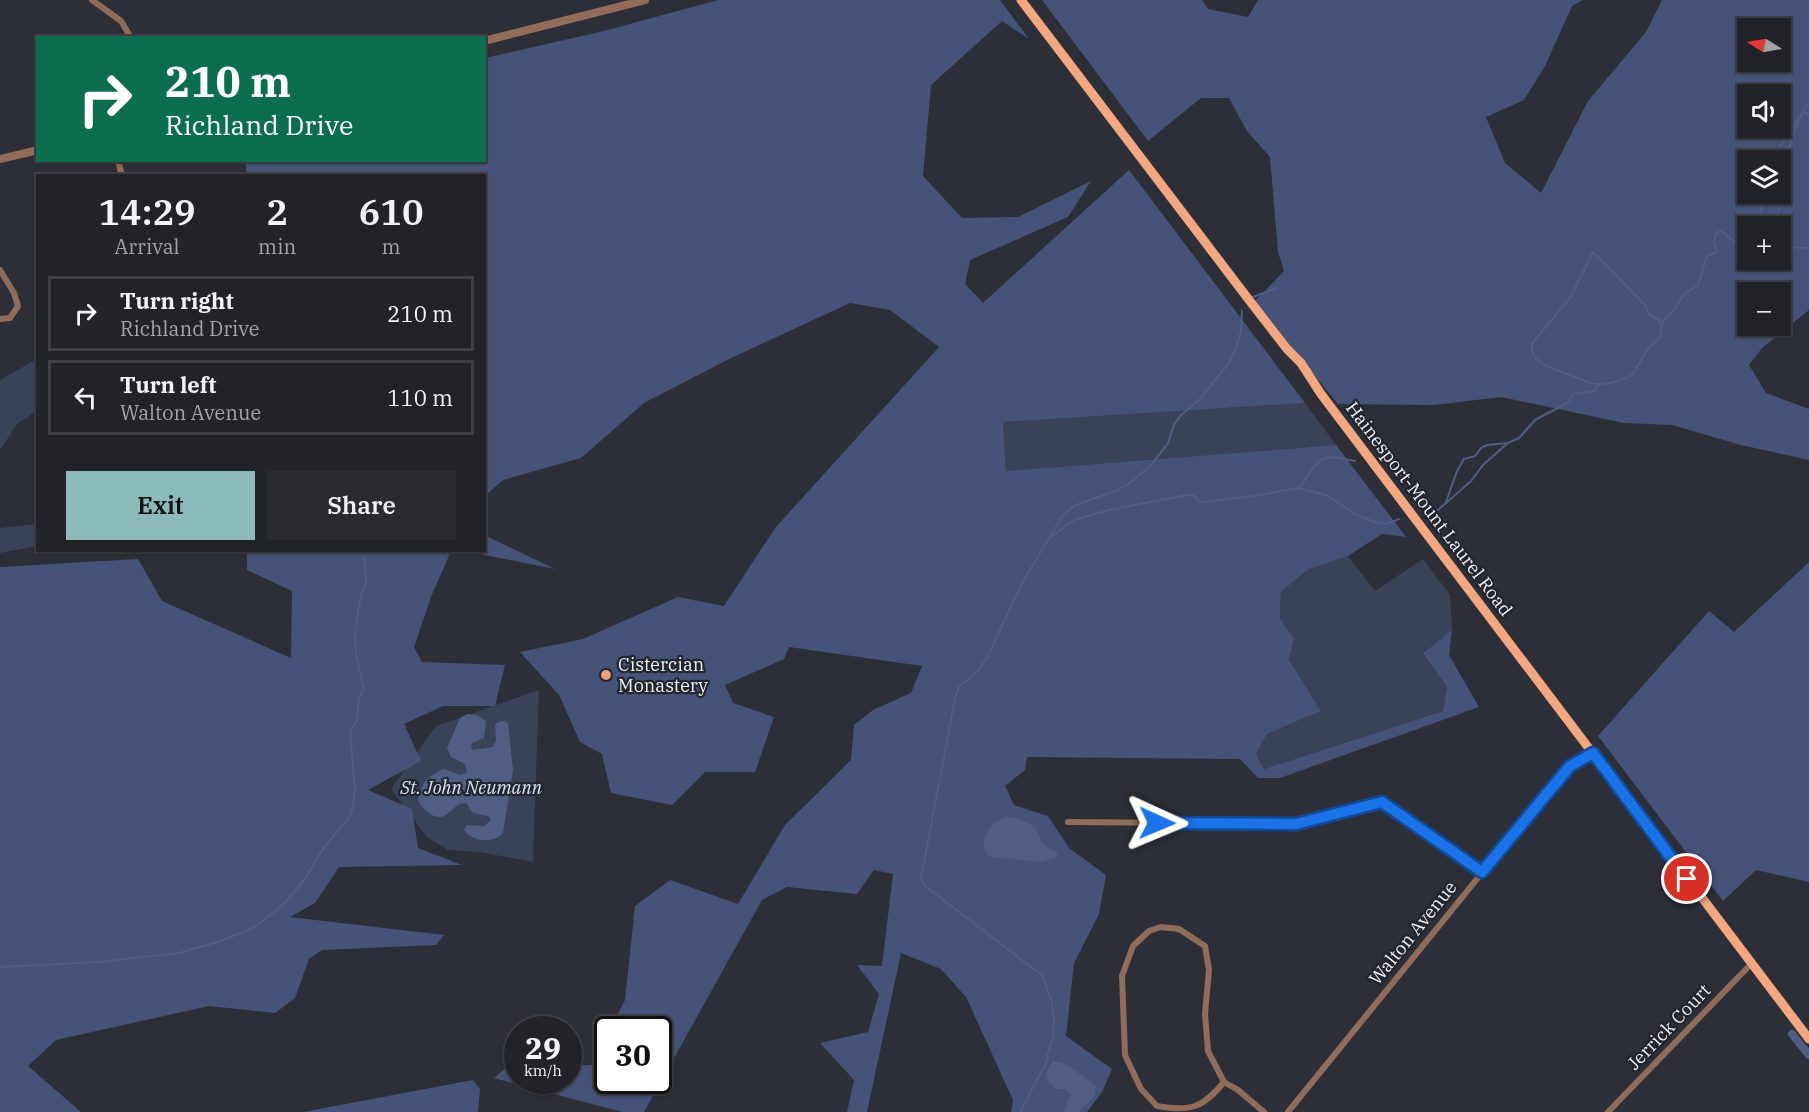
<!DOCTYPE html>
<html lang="en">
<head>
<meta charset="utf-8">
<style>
	:root { --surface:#212329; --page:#292b31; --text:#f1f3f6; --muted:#a2a4a8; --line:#3e4046; --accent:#8bbbb9 }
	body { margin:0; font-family:"IBM Plex Serif",serif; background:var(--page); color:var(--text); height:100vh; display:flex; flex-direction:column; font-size:22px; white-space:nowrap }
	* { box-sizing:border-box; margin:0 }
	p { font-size:20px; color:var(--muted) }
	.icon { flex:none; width:33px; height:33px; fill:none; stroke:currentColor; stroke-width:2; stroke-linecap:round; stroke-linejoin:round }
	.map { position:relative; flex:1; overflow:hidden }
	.panel { position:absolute; left:36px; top:174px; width:450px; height:378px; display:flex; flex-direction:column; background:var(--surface); border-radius:0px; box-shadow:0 2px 4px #0004,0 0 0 2px var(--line) }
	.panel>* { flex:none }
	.banner { position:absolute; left:36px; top:36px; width:450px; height:126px; border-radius:0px; box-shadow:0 2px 4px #0004,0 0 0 2px var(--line); background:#0b6e4f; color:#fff; overflow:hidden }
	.needle { width:39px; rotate:281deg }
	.fabs { position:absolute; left:1737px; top:18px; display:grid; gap:12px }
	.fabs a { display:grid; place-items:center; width:54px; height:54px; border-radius:0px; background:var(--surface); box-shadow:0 2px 4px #0004,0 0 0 2px var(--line); font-size:30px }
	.speed { position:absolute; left:504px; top:1016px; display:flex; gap:12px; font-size:30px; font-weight:700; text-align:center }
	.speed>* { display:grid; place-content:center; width:78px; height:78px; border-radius:50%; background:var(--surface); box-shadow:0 2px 4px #0004,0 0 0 2px var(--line); line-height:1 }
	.speed small { font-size:15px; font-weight:400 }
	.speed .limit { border:3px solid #111; border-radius:9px; background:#fff; color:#111 }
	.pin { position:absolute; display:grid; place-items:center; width:51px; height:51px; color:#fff; margin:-26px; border:3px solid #fff; border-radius:50%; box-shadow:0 2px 6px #0007 }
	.me { position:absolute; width:66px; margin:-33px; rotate:91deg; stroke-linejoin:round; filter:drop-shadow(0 0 4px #0008) }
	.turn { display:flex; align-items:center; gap:21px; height:126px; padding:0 30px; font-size:27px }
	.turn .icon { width:78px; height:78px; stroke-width:2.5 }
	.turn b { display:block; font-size:42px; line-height:51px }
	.eta { display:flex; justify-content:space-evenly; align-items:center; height:102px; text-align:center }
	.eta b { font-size:36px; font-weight:600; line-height:42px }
	.button { display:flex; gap:12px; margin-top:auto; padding:12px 30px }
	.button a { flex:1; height:69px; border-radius:0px; background:var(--accent); color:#111; font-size:24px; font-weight:600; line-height:69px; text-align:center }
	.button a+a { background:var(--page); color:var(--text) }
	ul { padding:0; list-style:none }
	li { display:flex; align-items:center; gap:18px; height:75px; margin:0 12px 9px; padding:0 18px; border:3px solid var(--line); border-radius:0px }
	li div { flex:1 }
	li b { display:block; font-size:22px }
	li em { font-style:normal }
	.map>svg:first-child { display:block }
	.green { fill:#394259 }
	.forest { fill:#465378; fill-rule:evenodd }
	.water { fill:#505e84 }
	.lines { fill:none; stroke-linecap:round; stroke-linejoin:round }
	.stream { stroke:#505e84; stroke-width:2 }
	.canal { stroke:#505e84; stroke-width:8 }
	.minor { stroke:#916c58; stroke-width:6 }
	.tertiary { stroke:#916c58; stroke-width:8 }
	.primary { stroke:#f2a77e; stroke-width:9 }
	.route-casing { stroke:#114b97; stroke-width:15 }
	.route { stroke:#1a73e8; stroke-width:10 }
	.poi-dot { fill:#f0a279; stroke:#22252d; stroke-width:2 }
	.labels { text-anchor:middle; stroke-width:4.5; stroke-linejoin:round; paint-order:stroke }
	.street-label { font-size:18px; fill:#eff1f6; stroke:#22252d }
	.poi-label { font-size:18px; fill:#eff1f6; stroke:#22252d; text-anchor:start }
	.park-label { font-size:18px; font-style:italic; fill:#d8e2fc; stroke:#22252d }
</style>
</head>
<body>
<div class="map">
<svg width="1809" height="1112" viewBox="0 0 1809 1112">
	<rect width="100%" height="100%" fill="#2c2f37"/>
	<g class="green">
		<polygon points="37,359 37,411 18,423 0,450 0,380"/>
		<polygon points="1305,403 1336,445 1006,471 1003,422"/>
		<polygon points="37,524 37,546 0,553 0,528"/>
		<polygon points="1348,556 1375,591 1423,559 1450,595 1452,630 1423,653 1447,687 1443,711 1264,769 1256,754 1267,734 1321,711 1289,660 1294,639 1280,618 1281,592 1306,570"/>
		<polygon points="539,690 533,862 479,852 448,850 427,837 391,789 436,726"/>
	</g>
	<g class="forest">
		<polygon points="718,0 1000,0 1029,39 1002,21 931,85 923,176 962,218 1018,217 1091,181 1068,217 970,260 965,284 983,303 1129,170 1305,403 1003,422 1006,471 1336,445 1406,537 1382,534 1348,556 1307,570 1281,592 1280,618 1294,639 1289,660 1321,711 1267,734 1256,754 1264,769 1443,711 1447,687 1423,653 1452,630 1449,655 1479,707 1280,778 1258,778 1240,759 1027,757 1025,770 1005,786 1014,805 1048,816 1069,848 1106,875 1099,914 1074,963 1066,1036 1112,1069 1102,1092 1087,1112 1011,1112 1013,1100 966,997 941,969 901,953 867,1112 847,1112 854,1080 820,1043 868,1032 879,994 857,965 882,966 893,874 874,870 857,894 787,887 762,900 644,1112 622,1112 494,1078 513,1062 517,1063 518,1080 568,1080 569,1065 591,1065 607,1034 608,1080 658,1080 658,1029 610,1029 625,1000 635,906 670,880 738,904 785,825 851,760 854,725 873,710 911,693 922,666 789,647 784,659 725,685 733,703 774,717 755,772 705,772 672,805 611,793 602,754 580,742 559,695 520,652 583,639 678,597 724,606 775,528 939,347 890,310 850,303 729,359 644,403 581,458 503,480 485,496 484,176 247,175 245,161 484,160 485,58 604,31"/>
		<path d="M1042 0H1202L1208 9 1248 17 1258 0H1583L1572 6 1545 66 1524 100 1486 117 1505 163 1541 193 1588 101 1646 32 1662 0H1809V310L1762 348 1749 365 1766 393 1809 409V460L1741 445 1672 425 1624 423 1501 397 1434 405 1338 404 1254 302 1284 271 1278 252 1270 157 1247 131 1229 98H1201L1148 141ZM1748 28H1780V62H1748ZM1748 94H1780V128H1748ZM1748 160H1780V194H1748ZM1748 226H1780V260H1748ZM1748 292H1780V326H1748Z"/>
		<polygon points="485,504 486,536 555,569 465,551 484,550"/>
		<polygon points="247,551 451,551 431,597 414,647 422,662 505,665 495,706 443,706 404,724 421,761 368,790 412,809 418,848 462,865 339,867 315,903 290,917 444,935 436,945 322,950 309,959 295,998 275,1013 209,1006 56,1040 28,1066 81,1112 0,1112 0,567 138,559 162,601 291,658 292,591 247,570"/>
		<polygon points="1809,562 1809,882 1756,870 1723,901 1598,736 1709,611 1734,632"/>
		<polygon points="473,1080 480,1089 478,1112 303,1112"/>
	</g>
	<g class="water">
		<path d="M467 714 477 715 486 721 484 738 472 743 471 748 473 750 493 747 496 740 495 724 502 721 508 723 513 770 503 833C494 844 470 842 464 829L467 825 484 826 491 820 488 816 473 813 466 803 459 804C454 807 452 811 447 814 436 823 422 809 418 800 422 782 427 776 444 769L461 775 467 772 465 764 451 757 447 748 460 718Z"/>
		<path d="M1008 817 1019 819 1034 826 1044 845 1057 852V857L1041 862 990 857C975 842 991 819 1008 817Z"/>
		<polygon points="1053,1061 1066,1064 1096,1086 1095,1095 1079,1112 1064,1112 1070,1094 1066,1089 1055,1089 1047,1079 1047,1070"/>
	</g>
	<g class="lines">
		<g class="stream">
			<polyline points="1803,112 1809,114"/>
			<path d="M1772 160C1784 141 1796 121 1809 103"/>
			<polyline points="1780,179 1795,129 1803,112"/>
			<path d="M1749 226C1752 221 1759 223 1762 216L1761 209 1764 194"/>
			<polyline points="1773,226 1779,209 1779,194"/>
			<polyline points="1780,247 1809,248"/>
			<polyline points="1253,297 1277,288"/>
			<path d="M1661 324 1659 320 1649 315 1645 305 1593 252 1570 298 1533 342C1525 363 1556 369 1570 375 1579 378 1588 384 1597 384 1608 385 1624 380 1633 374L1648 348 1659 339 1663 321 1677 306 1684 294 1698 285 1707 256 1717 252 1714 241 1716 233 1721 231 1738 244H1748"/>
			<polyline points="1376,451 1381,451 1385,454 1407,483 1420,504 1429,509 1438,510 1471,481 1483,465 1508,443"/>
			<path d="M1298 488 1301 486C1307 476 1313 466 1322 459L1334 457 1355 461"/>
			<polyline points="1446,502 1457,471 1464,459 1475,456 1481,448 1487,445 1508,443 1519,438 1535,420 1567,403 1574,394 1595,391 1597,385"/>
			<polyline points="1052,537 1065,526 1077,519 1109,510 1187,495 1193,495 1199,501 1205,502 1254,496 1298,488 1326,495 1355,514 1377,523 1387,524 1399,519"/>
			<polyline points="0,967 99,962 179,953 221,941 255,927 285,903 304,880 325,846 349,818 352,810 355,789 350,731 357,721 359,698 364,688 356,655 355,632 361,595 366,583 365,563 362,550"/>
			<polyline points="1020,1112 1048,1059 1047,1054 1053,1038 1054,1021 1052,1003 1043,976 925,886 921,878 956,694 959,687 976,673 987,658 1022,583 1063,515 1076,505 1118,490 1134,480 1152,464 1168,443 1174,425 1180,416 1199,400 1228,364 1236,348 1241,331 1242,311"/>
		</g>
		<polyline class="canal" points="1792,1034 1809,1055"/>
		<g class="minor">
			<polyline points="92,0 121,21 131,38"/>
			<polyline points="118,160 122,176"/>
			<polyline points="0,270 14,293 18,306 10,318 0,319"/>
			<polyline points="1068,822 1296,824 1382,802 1482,872"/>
			<path d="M1224 1082C1203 1108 1190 1112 1157 1106L1141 1089 1125 1055 1122 976 1133 946 1149 931 1161 927 1179 929 1205 946 1209 970 1205 1014 1208 1051 1224 1082 1238 1090 1264 1112"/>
			<polyline points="1288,1112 1554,784 1575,762 1593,753"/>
			<polyline points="1608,1112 1752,963"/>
		</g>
		<g class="tertiary">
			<polyline points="484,41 645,0"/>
			<polyline points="0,159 38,150"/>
		</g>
		<polyline class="primary" points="1021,0 1246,296 1287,349 1301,363 1321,394 1407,508 1809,1039"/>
	</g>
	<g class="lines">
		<defs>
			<polyline id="route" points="1157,823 1296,824 1382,802 1482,872 1570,766 1593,753 1687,879"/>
		</defs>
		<use href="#route" class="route-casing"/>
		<use href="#route" class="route"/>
	</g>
	<circle class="poi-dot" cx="606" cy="675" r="6"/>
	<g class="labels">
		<g class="street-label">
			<text transform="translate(1429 509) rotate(53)" y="6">Hainesport-Mount Laurel Road</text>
			<text transform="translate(1413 933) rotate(-51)" y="6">Walton Avenue</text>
			<text transform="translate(1669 1027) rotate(-46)" y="6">Jerrick Court</text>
		</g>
		<g class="poi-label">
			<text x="618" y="671">Cistercian<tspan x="618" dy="21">Monastery</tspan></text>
		</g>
		<g class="park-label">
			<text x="471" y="794">St. John Neumann</text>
		</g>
	</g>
</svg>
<div class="fabs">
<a><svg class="needle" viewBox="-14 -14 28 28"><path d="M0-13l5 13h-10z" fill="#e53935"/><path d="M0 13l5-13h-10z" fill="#a2a4a8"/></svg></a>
<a><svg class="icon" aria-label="sound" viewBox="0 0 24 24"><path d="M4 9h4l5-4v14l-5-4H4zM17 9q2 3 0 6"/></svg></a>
<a><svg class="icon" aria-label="layers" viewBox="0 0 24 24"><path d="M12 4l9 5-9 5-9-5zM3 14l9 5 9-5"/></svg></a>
<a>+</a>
<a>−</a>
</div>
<div class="speed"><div>29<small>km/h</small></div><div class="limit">30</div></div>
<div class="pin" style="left:1687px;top:879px;background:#d93025"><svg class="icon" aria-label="arrive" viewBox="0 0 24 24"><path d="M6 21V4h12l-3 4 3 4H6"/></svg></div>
<svg class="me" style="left:1157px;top:823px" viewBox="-20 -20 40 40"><path d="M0-17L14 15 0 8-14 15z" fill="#1a73e8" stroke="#fff" stroke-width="4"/></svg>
<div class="banner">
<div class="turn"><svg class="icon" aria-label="right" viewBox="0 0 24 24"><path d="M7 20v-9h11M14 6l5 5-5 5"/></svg><div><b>210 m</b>Richland Drive</div></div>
</div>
<section class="panel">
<div class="eta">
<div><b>14:29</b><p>Arrival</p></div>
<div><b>2</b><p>min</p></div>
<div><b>610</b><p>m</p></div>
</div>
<ul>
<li><svg class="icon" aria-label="right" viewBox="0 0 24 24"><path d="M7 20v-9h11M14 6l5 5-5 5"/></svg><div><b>Turn right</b><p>Richland Drive</p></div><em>210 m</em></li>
<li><svg class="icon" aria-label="left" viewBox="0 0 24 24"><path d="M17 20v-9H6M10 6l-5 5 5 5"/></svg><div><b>Turn left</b><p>Walton Avenue</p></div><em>110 m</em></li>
</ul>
<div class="button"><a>Exit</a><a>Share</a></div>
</section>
</div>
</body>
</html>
